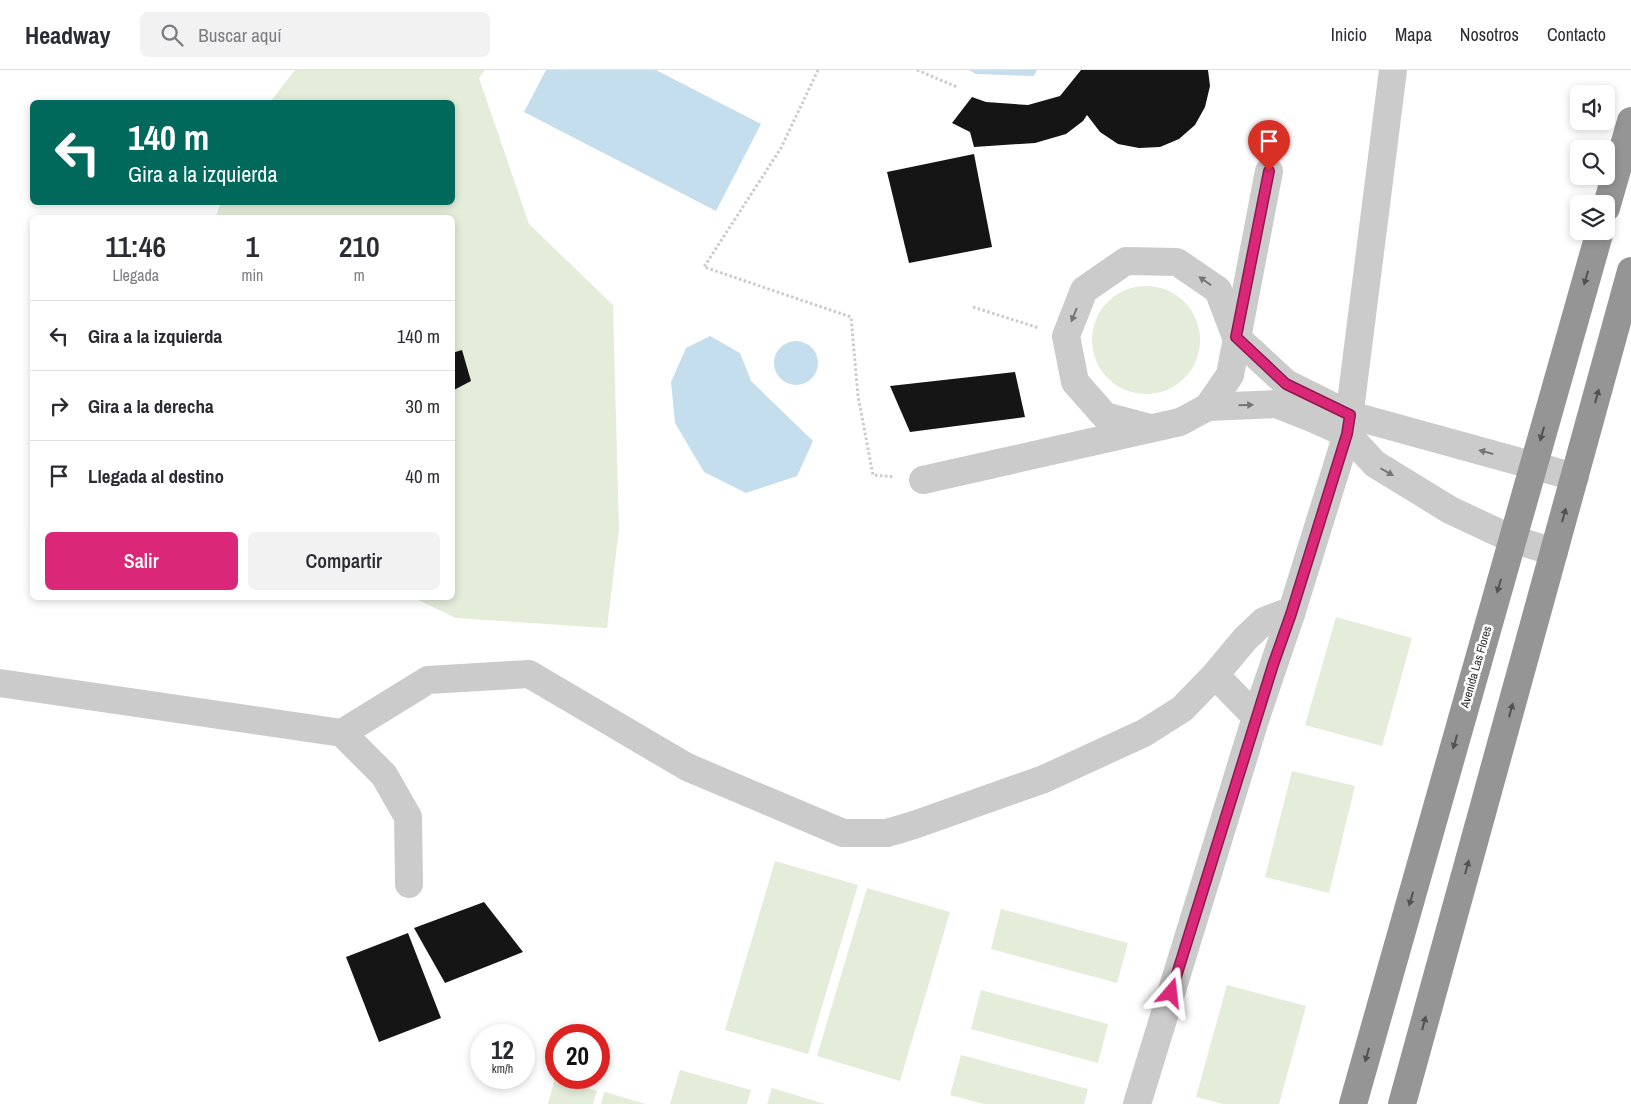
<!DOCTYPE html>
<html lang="es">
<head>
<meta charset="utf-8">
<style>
	:root { --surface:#fff; --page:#f2f2f3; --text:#2b2b33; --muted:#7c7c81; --line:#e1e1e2; --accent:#db2777 }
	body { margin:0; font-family:"Archivo Narrow",sans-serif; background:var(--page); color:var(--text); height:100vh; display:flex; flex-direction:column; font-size:19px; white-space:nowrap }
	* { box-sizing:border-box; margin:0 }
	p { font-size:16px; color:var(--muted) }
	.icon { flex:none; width:28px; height:28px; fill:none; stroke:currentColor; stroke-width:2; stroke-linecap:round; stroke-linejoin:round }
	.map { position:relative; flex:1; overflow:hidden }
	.panel { position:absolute; left:30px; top:145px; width:425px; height:385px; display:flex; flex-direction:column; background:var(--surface); border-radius:8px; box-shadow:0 2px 8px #0003 }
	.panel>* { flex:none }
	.hud { position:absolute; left:30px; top:30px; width:425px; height:105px; border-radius:8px; box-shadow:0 2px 8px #0003; background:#00695c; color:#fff; overflow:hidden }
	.fabs { position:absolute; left:1570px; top:15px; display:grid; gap:10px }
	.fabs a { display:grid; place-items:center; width:45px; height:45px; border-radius:8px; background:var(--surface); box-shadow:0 2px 8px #0003; font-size:25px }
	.speed { position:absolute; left:470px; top:954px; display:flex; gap:10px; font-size:25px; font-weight:700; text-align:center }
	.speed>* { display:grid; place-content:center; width:65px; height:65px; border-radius:50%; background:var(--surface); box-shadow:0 2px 8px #0003; line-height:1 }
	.speed small { font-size:12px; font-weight:400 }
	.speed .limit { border:8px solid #d22; background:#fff; color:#111 }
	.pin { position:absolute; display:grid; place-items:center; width:42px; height:42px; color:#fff; margin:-51px -21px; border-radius:50% 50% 50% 0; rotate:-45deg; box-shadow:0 0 5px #0007 }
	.pin .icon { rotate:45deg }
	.me { position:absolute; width:55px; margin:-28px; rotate:17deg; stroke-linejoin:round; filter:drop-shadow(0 0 4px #0008) }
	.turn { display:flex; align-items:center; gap:18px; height:105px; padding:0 15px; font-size:22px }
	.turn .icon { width:65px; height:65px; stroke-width:2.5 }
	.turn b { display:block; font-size:35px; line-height:42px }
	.eta { display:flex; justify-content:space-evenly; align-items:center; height:85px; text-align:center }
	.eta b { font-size:30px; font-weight:600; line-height:35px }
	.primary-button { display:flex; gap:10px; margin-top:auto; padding:10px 15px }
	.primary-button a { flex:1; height:58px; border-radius:8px; background:var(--accent); color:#fff; font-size:20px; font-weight:600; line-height:58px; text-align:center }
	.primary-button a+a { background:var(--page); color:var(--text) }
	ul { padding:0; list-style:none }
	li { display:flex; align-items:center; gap:15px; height:70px; padding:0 15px; border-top:1px solid var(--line) }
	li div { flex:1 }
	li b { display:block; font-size:19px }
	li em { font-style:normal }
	header { display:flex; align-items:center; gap:30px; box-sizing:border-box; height:70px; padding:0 25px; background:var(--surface); border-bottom:1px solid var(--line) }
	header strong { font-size:24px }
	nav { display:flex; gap:28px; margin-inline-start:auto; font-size:18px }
	.search { width:350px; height:45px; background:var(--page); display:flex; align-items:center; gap:12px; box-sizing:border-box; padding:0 18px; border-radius:8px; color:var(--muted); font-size:19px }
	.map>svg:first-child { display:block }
	.green { fill:#e4ecda }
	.water { fill:#c5deed }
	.building { fill:#151515 }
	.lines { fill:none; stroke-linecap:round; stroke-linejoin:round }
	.path { stroke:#cbcbcb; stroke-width:3; stroke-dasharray:2.5 2.5; stroke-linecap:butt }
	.minor { stroke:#cbcbcb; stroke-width:28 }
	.highway { stroke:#959595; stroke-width:28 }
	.oneway { fill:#525252 }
	.oneway2 { fill:#757575 }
	.route-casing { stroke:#8e194d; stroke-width:12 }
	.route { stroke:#db2777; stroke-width:9 }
	.labels { text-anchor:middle; stroke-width:5; stroke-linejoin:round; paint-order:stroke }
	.street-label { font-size:12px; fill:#2e2e2e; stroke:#fff }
</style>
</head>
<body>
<header>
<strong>Headway</strong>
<div class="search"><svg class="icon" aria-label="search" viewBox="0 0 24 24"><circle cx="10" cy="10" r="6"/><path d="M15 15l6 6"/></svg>Buscar aquí</div>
<nav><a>Inicio</a><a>Mapa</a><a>Nosotros</a><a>Contacto</a></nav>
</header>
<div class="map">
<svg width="1631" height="1034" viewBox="0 0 1631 1034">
	<rect width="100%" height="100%" fill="#fff"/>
	<g class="green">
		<polygon points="295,0 485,0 479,8 529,154 613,235 619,459 607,558 456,548 414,528 452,528 452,148 215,148 221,133 452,132 452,32 270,32"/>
		<circle cx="1146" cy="270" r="54"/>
		<polygon points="1336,547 1412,568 1382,676 1305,655"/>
		<polygon points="1292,701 1355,716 1329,823 1265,807"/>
		<polygon points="775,791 858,815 808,984 725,960"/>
		<polygon points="867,818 950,842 900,1011 817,986"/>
		<polygon points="1001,839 1128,873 1117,913 991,879"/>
		<polygon points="1227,915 1306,936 1279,1034 1223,1034 1196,1027"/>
		<polygon points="981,920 1108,954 1098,993 971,959"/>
		<polygon points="961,985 1088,1019 1084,1034 984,1034 950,1025"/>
		<polygon points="680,1000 751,1020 747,1034 670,1034"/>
		<polygon points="555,1008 597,1021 593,1034 548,1034"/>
		<polygon points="772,1018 825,1034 767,1034"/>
		<polygon points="604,1022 605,1022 646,1034 601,1034"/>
	</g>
	<g class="water">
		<polygon points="546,0 656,0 761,54 716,141 524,42"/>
		<polygon points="969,0 1037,0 1034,6 976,4"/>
		<polygon points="710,266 740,283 751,311 813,371 797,406 746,423 704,402 675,353 671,312 686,278"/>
		<circle cx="796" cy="293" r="22"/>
	</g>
	<g class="building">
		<polygon points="1081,0 1208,0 1210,16 1205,37 1195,55 1179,69 1160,77 1139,78 1118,74 1100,62 1087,45 1083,51 1066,64 1035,73 974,77 970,62 952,53 972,27 986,32 1028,35 1060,26"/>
		<polygon points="974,84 992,177 909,193 887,102"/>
		<polygon points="462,280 471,311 452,321 452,283"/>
		<polygon points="1015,302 1025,347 910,362 890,316"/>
		<polygon points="484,832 523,882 445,913 414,858"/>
		<polygon points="408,863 441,948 379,972 346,887"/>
	</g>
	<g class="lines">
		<g class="path">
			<polyline points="818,0 781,78 704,197 851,247 858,326 873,405 895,407"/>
			<polyline points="917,0 957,17"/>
			<polyline points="973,237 1039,258"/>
		</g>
		<g class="minor">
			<polyline points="1208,337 1230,305 1269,101"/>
			<polyline points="1150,358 1105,346 1075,312 1066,266 1084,220 1126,191 1177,192 1218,220 1236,267 1286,313 1350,345 1575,407"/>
			<polyline points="923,410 1180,352 1208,337 1276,334 1314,349 1347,364 1375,394 1450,440 1512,469 1554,482"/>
			<polyline points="1215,605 1256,647"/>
			<polyline points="0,613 342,663 384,705 408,747 409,814"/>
			<polyline points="342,663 428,610 529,604 687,697 843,763 887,763 914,755 1044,709 1144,663 1182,639 1215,605 1245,569 1264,551 1282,544 1291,544"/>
			<polyline points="1137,1034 1256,647 1291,544 1347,364 1393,0"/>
		</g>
		<g class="highway">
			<polyline points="1606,138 1631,51"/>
			<polyline points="1353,1034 1600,161"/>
			<polyline points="1402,1034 1631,201"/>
		</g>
	</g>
	<defs><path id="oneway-solid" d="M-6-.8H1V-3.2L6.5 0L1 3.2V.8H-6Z" transform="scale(1.25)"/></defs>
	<g class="oneway">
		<use href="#oneway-solid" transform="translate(1586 208) rotate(106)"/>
		<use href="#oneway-solid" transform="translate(1597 326) rotate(-75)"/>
		<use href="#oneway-solid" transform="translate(1542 364) rotate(106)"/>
		<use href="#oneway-solid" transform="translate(1564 445) rotate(-75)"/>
		<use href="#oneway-solid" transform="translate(1499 516) rotate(106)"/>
		<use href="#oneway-solid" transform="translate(1511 640) rotate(-75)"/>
		<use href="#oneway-solid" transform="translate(1455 672) rotate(106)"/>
		<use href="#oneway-solid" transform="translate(1467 797) rotate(-75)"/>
		<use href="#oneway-solid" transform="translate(1411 829) rotate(106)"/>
		<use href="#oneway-solid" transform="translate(1424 953) rotate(-75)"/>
		<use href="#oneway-solid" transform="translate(1367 985) rotate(106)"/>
	</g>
	<g class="oneway2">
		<use href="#oneway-solid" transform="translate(1205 211) rotate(-145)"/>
		<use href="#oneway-solid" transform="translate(1074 245) rotate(112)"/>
		<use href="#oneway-solid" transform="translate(1246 335) rotate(-2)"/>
		<use href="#oneway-solid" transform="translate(1486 382) rotate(-165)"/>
		<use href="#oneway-solid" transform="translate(1387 402) rotate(30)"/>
	</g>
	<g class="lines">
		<defs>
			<polyline id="route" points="1171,923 1273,595 1291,544 1347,364 1350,345 1286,314 1236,267 1269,101"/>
		</defs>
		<use href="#route" class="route-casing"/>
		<use href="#route" class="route"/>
	</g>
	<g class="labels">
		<g class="street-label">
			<text transform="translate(1476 597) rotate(-74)" y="4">Avenida Las Flores</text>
		</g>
	</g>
</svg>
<div class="fabs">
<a><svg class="icon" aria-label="sound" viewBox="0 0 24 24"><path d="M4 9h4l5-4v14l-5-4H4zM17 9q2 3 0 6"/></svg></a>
<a><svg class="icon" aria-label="search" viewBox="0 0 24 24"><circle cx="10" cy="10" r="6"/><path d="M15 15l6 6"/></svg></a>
<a><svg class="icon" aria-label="layers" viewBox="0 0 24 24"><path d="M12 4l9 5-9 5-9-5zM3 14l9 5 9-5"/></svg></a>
</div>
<div class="speed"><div>12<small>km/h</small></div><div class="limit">20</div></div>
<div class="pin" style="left:1269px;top:101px;background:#d93025"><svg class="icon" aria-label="arrive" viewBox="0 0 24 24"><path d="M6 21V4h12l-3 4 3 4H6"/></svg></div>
<svg class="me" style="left:1171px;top:923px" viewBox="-20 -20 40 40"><path d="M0-17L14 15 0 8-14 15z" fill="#db2777" stroke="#fff" stroke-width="4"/></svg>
<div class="hud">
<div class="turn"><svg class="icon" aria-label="left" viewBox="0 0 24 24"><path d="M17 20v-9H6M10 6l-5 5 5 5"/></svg><div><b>140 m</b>Gira a la izquierda</div></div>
</div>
<section class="panel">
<div class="eta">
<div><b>11:46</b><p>Llegada</p></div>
<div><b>1</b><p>min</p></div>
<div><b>210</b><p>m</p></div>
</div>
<ul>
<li><svg class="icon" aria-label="left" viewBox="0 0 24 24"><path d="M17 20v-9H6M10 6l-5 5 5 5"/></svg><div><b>Gira a la izquierda</b></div><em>140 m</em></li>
<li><svg class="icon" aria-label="right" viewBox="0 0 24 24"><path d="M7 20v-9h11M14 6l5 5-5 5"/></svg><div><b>Gira a la derecha</b></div><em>30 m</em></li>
<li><svg class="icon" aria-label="arrive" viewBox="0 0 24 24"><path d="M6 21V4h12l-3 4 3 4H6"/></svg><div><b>Llegada al destino</b></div><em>40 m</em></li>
</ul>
<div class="primary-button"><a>Salir</a><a>Compartir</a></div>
</section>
</div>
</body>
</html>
